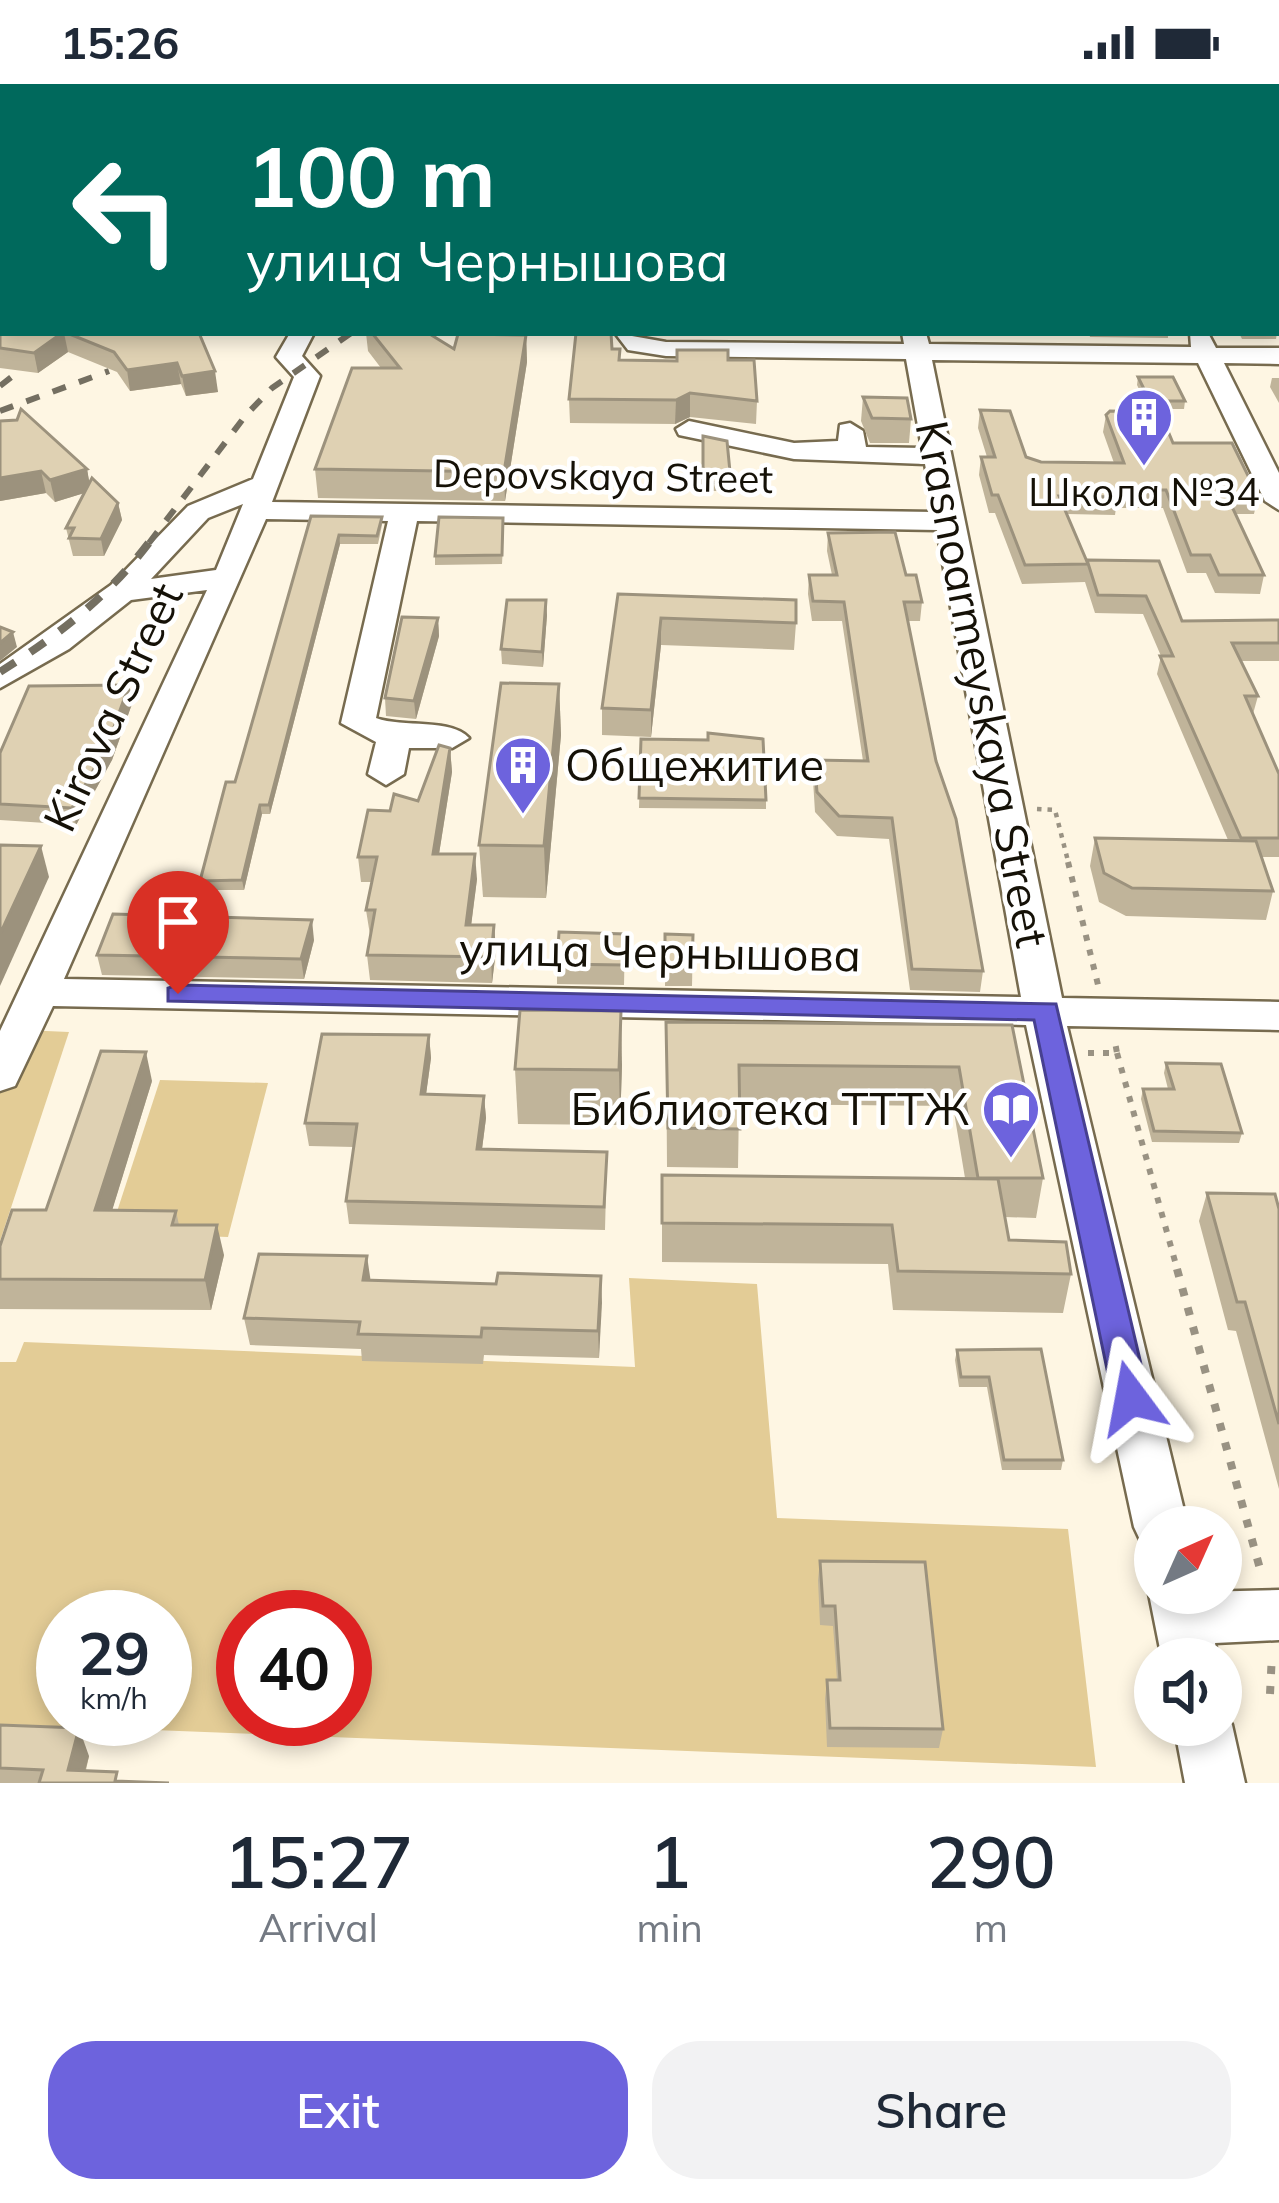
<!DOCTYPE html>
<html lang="en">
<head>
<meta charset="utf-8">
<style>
	:root { --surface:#fff; --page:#f2f2f3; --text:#1f2937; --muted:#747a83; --accent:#6d63dd }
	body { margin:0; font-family:Mulish,sans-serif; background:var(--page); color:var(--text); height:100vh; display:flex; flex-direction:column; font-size:45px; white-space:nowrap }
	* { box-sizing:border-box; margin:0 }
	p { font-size:39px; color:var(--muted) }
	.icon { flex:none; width:66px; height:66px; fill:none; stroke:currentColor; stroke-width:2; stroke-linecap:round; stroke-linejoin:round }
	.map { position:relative; height:1699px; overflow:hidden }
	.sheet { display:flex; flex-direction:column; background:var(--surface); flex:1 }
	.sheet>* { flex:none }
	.hud { position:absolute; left:0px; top:0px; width:1281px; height:252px; box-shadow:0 6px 18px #0003; background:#00695c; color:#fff; overflow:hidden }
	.needle { width:78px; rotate:45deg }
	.tools { position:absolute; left:1134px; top:1422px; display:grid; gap:24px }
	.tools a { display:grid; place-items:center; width:108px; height:108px; border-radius:50%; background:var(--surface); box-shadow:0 6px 18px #0003; font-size:60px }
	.speed { position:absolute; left:36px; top:1506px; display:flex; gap:24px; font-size:60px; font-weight:700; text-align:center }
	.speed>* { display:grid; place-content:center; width:156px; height:156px; border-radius:50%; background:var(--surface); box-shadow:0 6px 18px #0003; line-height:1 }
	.speed small { font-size:30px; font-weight:400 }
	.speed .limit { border:18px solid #d22; background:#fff; color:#111 }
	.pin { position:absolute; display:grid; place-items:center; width:102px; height:102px; color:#fff; margin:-123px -51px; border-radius:50% 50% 50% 0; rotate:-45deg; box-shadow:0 0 12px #0007 }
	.pin .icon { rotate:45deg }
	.me { position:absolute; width:132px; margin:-66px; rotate:347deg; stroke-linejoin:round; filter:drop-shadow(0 0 9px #0008) }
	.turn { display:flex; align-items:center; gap:42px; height:252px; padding:0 48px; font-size:54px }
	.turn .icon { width:156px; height:156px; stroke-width:2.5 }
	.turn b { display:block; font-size:84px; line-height:102px }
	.eta { display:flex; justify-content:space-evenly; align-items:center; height:204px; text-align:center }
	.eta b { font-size:72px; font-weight:600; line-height:84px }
	.button { display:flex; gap:24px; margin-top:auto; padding:24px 48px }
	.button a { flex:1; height:138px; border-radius:48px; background:var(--accent); color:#fff; font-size:48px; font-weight:600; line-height:138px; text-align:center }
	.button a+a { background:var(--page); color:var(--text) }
	.status { display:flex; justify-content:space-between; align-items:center; height:84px; padding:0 60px; background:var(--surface); direction:ltr }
	.status svg { height:33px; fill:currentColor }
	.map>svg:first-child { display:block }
	.green { fill:#e3cc96; fill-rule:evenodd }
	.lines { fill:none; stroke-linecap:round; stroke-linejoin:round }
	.minor-casing { stroke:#776b4f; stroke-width:5 }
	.path-far2 { stroke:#999283; stroke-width:4.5; stroke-dasharray:4.5 6; stroke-linecap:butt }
	.path-far1 { stroke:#999283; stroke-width:6; stroke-dasharray:6 9; stroke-linecap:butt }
	.path { stroke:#999283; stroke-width:8; stroke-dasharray:8 12; stroke-linecap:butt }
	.minor { fill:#fff; fill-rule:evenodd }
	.rail-far2 { stroke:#746f61; stroke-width:4.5; stroke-dasharray:10 10; stroke-linecap:butt }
	.rail-far1 { stroke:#746f61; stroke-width:6; stroke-dasharray:14 14; stroke-linecap:butt }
	.rail { stroke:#746f61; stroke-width:8; stroke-dasharray:18 18; stroke-linecap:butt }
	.wall { fill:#c0b49a }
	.shaded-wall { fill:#9c927d }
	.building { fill:#dfd1b3; stroke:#9c927d; stroke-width:3 }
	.route { fill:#6d63dd; stroke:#474090; stroke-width:3 }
	.labels { text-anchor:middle; stroke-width:9; stroke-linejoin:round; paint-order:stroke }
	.far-street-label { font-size:39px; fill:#151107; stroke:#fff }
	.far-poi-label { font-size:39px; fill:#151107; stroke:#fff }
	.street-label { font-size:45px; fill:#151107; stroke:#fff }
	.poi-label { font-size:45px; fill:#151107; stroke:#fff; text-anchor:start }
</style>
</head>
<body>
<div class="status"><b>15:26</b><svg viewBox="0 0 49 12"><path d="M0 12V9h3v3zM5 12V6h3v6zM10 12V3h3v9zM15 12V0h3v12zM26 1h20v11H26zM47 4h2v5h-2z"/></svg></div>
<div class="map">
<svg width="1279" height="1699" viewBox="0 0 1279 1699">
	<rect width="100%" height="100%" fill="#fef6e3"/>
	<g class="green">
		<polygon points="0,945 69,948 0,1157"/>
		<polygon points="160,996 268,999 228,1153 110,1149"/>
		<path d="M629 1194 757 1200 777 1434 1068 1445 1096 1683 0 1640V1278H16L24 1258 635 1283ZM63 1533H165V1635H63ZM243 1533H345V1635H243Z"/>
	</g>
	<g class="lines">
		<defs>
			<g id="minor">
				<polygon points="190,0 210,0 210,1 188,3"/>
				<polygon points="561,0 591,0 593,3 563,3"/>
				<polygon points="872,0 890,0 892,3 874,3"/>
				<polygon points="1058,0 1076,0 1077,3 1059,3"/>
				<rect x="1278" y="85" width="1" height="12"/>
				<polygon points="1278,150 1279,151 1279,166 1278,165"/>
				<path d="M290 249H314L302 272 320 292 272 418 934 428 925 380 794 375 679 351 676 345 689 337 794 359 838 357 840 341 850 339 863 347 866 363 922 364 906 275 666 272 628 266 615 249 666 258 904 260 902 249H926L929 260 1191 263 1190 249H1208L1216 264H1279V280L1224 279 1279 389V426L1265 417 1198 279 932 276 1062 914 1279 918V946L1067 942 1188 1443H1155V1464L1142 1460 1134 1443 1026 941 53 922 15 1002 0 1007V947L207 506 131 516 69 565 0 604V580L111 501 188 422 253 395 294 293 276 273ZM243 420 216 486 151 495 208 434ZM266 435 388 437 341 639 376 658 368 690 386 701 404 690 409 664H452L469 654C451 634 403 644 376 634L417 437 937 446 1021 913 64 895Z"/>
				<polygon points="1155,1496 1155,1509 1279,1506 1279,1556 1215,1559 1218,1575 1162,1575 1149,1510"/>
				<polygon points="1221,1620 1232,1641 1245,1699 1185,1699 1174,1641 1221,1641"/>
			</g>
		</defs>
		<use href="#minor" class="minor-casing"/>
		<polyline class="path-far2" points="1037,725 1055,726 1069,781"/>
		<g class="path-far1">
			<polyline points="1068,778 1099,905"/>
			<polyline points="1088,969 1117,969 1115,958"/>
			<polyline points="1117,969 1178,1188"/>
		</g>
		<g class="path">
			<polyline points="1177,1185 1262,1492"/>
			<polyline points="1270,1610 1272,1570"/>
		</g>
		<use href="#minor" class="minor"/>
		<g class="rail-far2">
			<polyline points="163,3 169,0"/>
			<polyline points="0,21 3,17"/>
			<polyline points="0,118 3,114"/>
			<polyline points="0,149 3,145"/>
		</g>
		<g class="rail-far1">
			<polyline points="0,302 38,272"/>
			<polyline points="0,327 109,287"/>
			<polyline points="149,459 246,331 272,304 351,249"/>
		</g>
		<path class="rail" d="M0 588C60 550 108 513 151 456"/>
	</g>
	<g class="wall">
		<polygon points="346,0 448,0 451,3 355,3"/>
		<polygon points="676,0 753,0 753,3 677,2"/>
		<polygon points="799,0 870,0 869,3 799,3"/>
		<polygon points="3,184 3,212 0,200 0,187"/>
		<polygon points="0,229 3,249 199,249 218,308 186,312 181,300 130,307 117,288 68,268 38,289 0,284"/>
		<polygon points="366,249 428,249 454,265 526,251 527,278 505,417 318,414 315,385 381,284 368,267"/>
		<polygon points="947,249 990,249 989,252 947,251"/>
		<polygon points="1089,249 1168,249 1168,254 1090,253"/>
		<polygon points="1239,249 1277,249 1276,255 1242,255"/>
		<polygon points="612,265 620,276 728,276 757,317 756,340 690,333 675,340 570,339 569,315"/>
		<polygon points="1138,293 1185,317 1184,325 1149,325 1137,301"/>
		<polygon points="1272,294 1279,294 1279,319 1270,303"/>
		<polygon points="863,313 911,335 909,359 870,359 861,337"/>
		<polygon points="980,326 1026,373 1041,378 1114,379 1103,348 1106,331 1173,359 1258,412 1254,430 1236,430 1264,491 1260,510 1215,509 1206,489 1187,489 1163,424 1116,424 1115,431 1067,430 1087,476 1159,477 1182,537 1279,536 1279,577 1240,577 1258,612 1253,630 1279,690 1279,773 1261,773 1273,807 1266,836 1126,832 1099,818 1090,782 1095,754 1228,756 1157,590 1161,572 1143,530 1095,529 1085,498 1022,500 995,429 989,429 979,391 981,373 987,373 978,344"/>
		<polygon points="0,337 87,385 89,398 118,419 122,436 104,472 73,472 66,444 84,409 55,418 46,409 0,417"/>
		<polygon points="703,352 731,398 731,407 703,407"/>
		<polygon points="311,432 382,433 382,441 378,460 340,460 270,730 262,730 244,806 202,806 200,797 242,674"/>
		<polygon points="504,443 502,480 435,481 435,472"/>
		<polygon points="828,449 906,491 922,518 920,537 908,537 936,677 983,887 980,908 910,906 889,755 837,752 815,728 813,696 814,676 863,677 842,537 812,537 808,510 809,491 832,491 827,467"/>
		<polygon points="618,510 796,539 794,566 661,561 651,653 602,651 602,624"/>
		<polygon points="547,531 543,583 502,580 501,565"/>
		<polygon points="438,534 439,552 416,635 386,632 385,614"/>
		<polygon points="559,600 561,651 546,814 483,813 479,761"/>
		<polygon points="129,601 133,617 112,676 76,741 0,736 0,669"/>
		<polygon points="641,655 766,716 766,725 639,724"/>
		<polygon points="450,664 452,688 439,770 477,795 471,841 494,841 496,866 492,899 370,896 367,871 370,851 366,826 372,798 361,798 358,773 390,727 418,717"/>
		<polygon points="625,850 624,901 557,900 557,880"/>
		<polygon points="665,850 693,851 692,902 665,902"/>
		<polygon points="314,856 304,895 102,891 97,871"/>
		<polygon points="666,938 1012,941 1043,1094 1036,1134 1005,1133 1009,1156 1071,1190 1063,1229 893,1226 888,1180 662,1178 662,1091 965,1094 953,1022 739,1020 738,1084 667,1083"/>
		<polygon points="429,951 431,974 426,1010 484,1012 486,1034 482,1065 607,1068 605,1146 349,1140 346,1117 354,1063 309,1062 305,1039"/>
		<polygon points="1166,979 1242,1049 1239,1059 1152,1058 1141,1015 1143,1005 1168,1005 1164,989"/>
		<polygon points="622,981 620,1041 518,1040 515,985"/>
		<polygon points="152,997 112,1126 176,1127 179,1141 224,1171 211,1226 0,1225 0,1162 46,1126"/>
		<polygon points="1207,1109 1279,1125 1279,1405 1236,1247 1228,1246 1199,1137"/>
		<polygon points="601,1192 599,1274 484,1271 483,1280 362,1277 361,1265 250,1261 244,1234 370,1196 496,1200"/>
		<polygon points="1041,1265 1063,1376 1061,1386 1002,1386 987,1303 959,1303 955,1276 957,1266"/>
		<polygon points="820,1477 943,1645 939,1664 827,1663 825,1615 827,1596 837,1596 833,1542 820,1541 818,1496"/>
		<polygon points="0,1641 89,1672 86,1686 120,1697 169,1699 0,1699"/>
	</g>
	<g class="shaded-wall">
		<polygon points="62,249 64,249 68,268 38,289 34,269"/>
		<polygon points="526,251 527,278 505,417 504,388"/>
		<polygon points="177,279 181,300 130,307 127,286"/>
		<polygon points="215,287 218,308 186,312 182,292"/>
		<polygon points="690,309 690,333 675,340 676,316"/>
		<polygon points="87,385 91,407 55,418 50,396"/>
		<polygon points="41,387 46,409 0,417 0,394"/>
		<polygon points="118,419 122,436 104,472 101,455"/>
		<polygon points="339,451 340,460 270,730 269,721"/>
		<polygon points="546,516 547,531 543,583 542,568"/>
		<polygon points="438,534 439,552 416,635 414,617"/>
		<polygon points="661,534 661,561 651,653 651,626"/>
		<polygon points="13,548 17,563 0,577 0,559"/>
		<polygon points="559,600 561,651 546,814 544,762"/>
		<polygon points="129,601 133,617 112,676 76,741 72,724"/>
		<polygon points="450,664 452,688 435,795 433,770"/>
		<polygon points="260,721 262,730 244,806 242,796"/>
		<polygon points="41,762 49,793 0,902 0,850"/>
		<polygon points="475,770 477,795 468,866 466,841"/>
		<polygon points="312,836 314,856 304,895 301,875"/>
		<polygon points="494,841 496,866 492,899 491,873"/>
		<polygon points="621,927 622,981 620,1041 619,986"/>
		<polygon points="429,951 431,974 423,1033 421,1010"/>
		<polygon points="146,968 152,997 103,1156 95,1126"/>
		<polygon points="484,1012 486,1034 479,1088 477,1065"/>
		<polygon points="217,1141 224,1171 211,1226 205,1196"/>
		<polygon points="367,1172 371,1199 363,1196"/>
		<polygon points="601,1192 602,1219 599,1274 598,1247"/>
		<polygon points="79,1644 89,1672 82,1699 68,1686"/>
	</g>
	<g class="building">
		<polygon points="366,0 448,0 451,3 372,3"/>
		<polygon points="579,0 657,0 657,3 578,3"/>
		<rect x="727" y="0" width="26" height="3"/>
		<polygon points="801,0 846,0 847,3 801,3"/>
		<polygon points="899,0 958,0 959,3 899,3"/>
		<polygon points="1002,0 1051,0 1052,3 1003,3"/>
		<polygon points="1112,0 1259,0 1261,3 1114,3"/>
		<polygon points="1278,27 1279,28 1278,75"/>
		<polygon points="3,227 3,249 62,249 34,269 0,264 0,229"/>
		<polygon points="67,249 199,249 215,287 182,292 177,279 127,286 114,268"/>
		<polygon points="372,249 428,249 454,265 458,250 526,251 504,388 315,385 352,284 400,284"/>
		<polygon points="576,249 611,249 612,265 620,265 619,276 677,277 677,266 728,266 728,276 754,276 757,317 690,309 676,316 569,315"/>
		<polygon points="1138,293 1173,293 1185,317 1150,317"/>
		<polygon points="863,313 907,314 911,335 872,334"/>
		<polygon points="21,325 87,385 50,396 41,387 0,394 0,337 17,336"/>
		<polygon points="980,326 1010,327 1026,373 1041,378 1124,379 1106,331 1110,327 1160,328 1173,359 1232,359 1258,412 1227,412 1264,491 1219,491 1210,471 1191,471 1166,406 1116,406 1118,413 1059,412 1088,480 1025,481 998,411 992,411 981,373 995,373"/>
		<polygon points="703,352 727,357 731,398 703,399"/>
		<polygon points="92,394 118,419 101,455 69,454 74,444 66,444"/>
		<polygon points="311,432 382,433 377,452 339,451 269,721 260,721 242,796 200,797 226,698 235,698 242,674"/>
		<polygon points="439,433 503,434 502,471 435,472"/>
		<polygon points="895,448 906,491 916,491 922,518 904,518 936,677 956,735 983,887 912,885 892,734 839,732 817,708 814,676 868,677 844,518 813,517 809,491 837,491 828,449"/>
		<polygon points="1087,476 1159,477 1182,537 1279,536 1279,559 1232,559 1258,612 1245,612 1279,690 1279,754 1241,754 1160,572 1173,572 1146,512 1098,511"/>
		<polygon points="618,510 796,516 796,539 661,534 651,626 602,624"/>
		<polygon points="507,516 546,516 542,568 501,565"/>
		<polygon points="402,533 438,534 414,617 385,614"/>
		<polygon points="0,543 13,548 0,559"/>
		<polygon points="501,599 559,600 544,762 479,761"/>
		<polygon points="129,601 108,660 72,724 0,720 0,669 29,602"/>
		<polygon points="708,649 763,655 766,716 639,714 641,655 708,656"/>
		<polygon points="439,661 450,664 433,770 475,770 466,841 494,841 491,873 367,871 375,826 366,826 377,773 358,773 368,726 390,727 394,710 418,717"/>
		<polygon points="1095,754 1256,757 1273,807 1132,804 1104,789"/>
		<polygon points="0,761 41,762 0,850"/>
		<polygon points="113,830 312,836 301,875 97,871"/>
		<polygon points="559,848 625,850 624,881 557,880"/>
		<polygon points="665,850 693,851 692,883 665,882"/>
		<polygon points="520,926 621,927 619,986 515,985"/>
		<polygon points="666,938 1012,941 1043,1094 978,1094 959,983 739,981 740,1045 668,1044"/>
		<polygon points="322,950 429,951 421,1010 484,1012 477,1065 607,1068 604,1123 346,1117 357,1040 305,1039"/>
		<polygon points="101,967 146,968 95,1126 176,1127 172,1141 217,1141 205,1196 0,1195 0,1162 12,1126 46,1126"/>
		<polygon points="1166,979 1221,980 1242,1049 1154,1047 1143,1005 1174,1005"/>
		<polygon points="662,1091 998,1095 1009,1156 1066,1158 1071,1190 898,1187 892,1141 662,1139"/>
		<polygon points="1207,1109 1275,1110 1279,1125 1279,1340 1245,1218 1237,1218"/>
		<polygon points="259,1170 367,1172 363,1196 496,1200 498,1189 601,1192 598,1247 482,1244 481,1253 358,1250 360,1238 244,1234"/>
		<polygon points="1041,1265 1063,1376 1004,1376 989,1293 961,1293 957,1266"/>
		<polygon points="820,1477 925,1478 943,1645 830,1644 827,1596 840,1596 835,1522 823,1522"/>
		<polygon points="0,1641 79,1644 68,1686 117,1688 115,1697 169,1699 39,1699 43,1686 0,1684"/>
	</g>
	<polygon class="route" points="178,901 1056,920 1149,1314 1143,1324 1131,1328 1119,1324 1113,1314 1034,936 168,917 168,904"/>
	<defs>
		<symbol id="building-pin" viewBox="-11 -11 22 30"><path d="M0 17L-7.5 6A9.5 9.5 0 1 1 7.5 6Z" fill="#6d63dd" stroke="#fff"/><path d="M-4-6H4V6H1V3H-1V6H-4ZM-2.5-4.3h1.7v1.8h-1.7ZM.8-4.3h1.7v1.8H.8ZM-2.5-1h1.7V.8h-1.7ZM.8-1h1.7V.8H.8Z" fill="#fff"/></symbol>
		<symbol id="library-pin" viewBox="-11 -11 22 30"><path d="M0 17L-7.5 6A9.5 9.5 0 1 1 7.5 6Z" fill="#6d63dd" stroke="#fff"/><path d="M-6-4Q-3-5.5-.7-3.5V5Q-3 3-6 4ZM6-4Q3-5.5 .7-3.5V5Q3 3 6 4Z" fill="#fff"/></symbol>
	</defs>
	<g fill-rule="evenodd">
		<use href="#building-pin" x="1111" y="300" width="66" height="90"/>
		<use href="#building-pin" x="490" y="648" width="66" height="90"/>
		<use href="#library-pin" x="978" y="992" width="66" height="90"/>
	</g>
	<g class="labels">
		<g class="far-street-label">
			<text transform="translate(603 392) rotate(1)" y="14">Depovskaya Street</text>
		</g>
		<g class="far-poi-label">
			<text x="1144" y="422">Школа №34</text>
		</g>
		<g class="street-label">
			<text transform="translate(982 600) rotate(79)" y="16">Krasnoarmeyskaya Street</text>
			<text transform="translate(113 623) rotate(-65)" y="16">Kirova Street</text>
			<text transform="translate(660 868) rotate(1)" y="16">улица Чернышова</text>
		</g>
		<g class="poi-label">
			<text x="565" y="697">Общежитие</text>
			<text x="969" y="1041" text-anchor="end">Библиотека ТТТЖ</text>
		</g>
	</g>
</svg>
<div class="tools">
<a><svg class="needle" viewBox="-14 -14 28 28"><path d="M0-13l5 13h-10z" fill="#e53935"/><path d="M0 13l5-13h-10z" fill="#747a83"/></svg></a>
<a><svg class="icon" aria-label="sound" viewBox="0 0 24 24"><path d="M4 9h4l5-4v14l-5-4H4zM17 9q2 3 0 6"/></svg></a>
</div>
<div class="speed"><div>29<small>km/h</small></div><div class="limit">40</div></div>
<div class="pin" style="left:178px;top:910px;background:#d93025"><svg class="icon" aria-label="arrive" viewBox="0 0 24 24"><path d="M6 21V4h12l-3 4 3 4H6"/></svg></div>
<svg class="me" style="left:1131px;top:1314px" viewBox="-20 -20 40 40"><path d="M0-17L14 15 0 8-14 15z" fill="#6d63dd" stroke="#fff" stroke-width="4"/></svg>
<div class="hud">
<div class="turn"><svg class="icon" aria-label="left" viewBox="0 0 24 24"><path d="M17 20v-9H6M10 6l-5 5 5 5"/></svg><div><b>100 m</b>улица Чернышова</div></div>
</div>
</div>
<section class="sheet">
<div class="eta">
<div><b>15:27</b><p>Arrival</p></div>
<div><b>1</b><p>min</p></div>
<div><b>290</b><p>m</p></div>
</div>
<div class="button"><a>Exit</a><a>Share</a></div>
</section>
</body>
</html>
